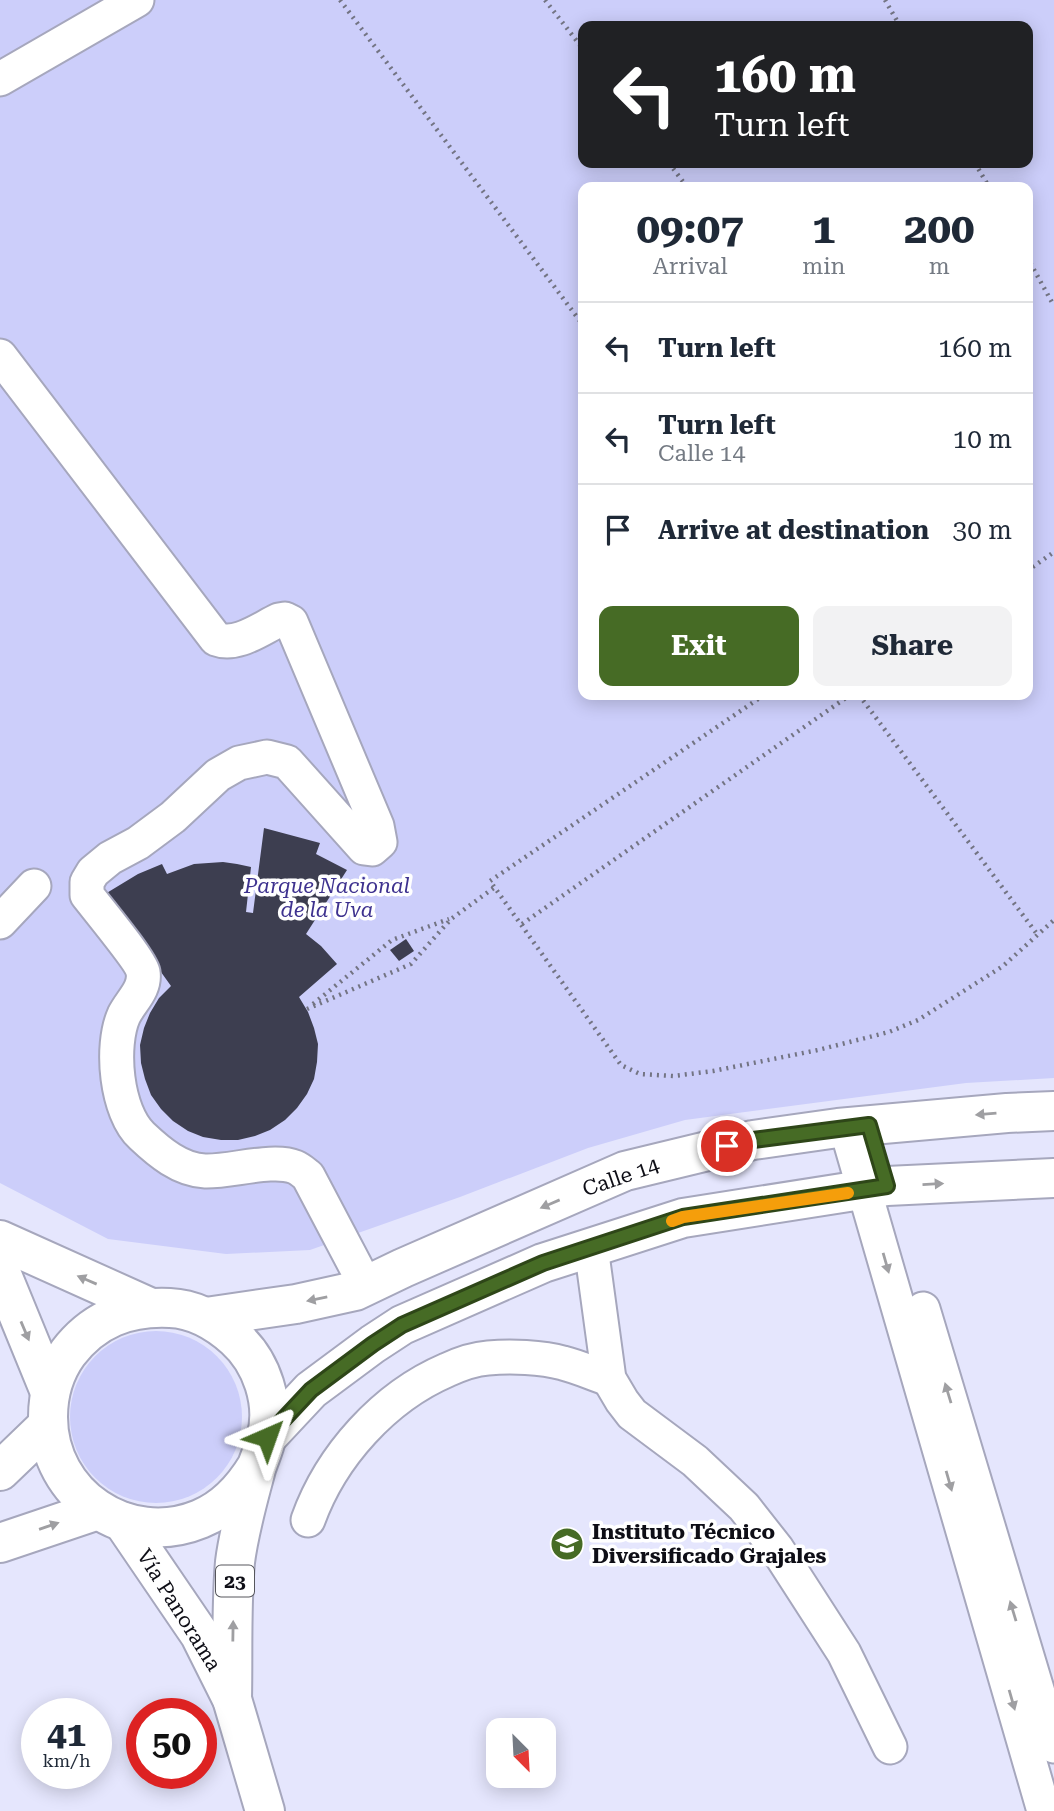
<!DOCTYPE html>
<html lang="en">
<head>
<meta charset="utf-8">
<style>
	:root { --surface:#fff; --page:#f2f2f3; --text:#1f2937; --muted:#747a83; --line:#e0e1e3; --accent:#466b25 }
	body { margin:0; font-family:"Roboto Serif",serif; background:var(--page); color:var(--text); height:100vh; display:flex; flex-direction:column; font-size:26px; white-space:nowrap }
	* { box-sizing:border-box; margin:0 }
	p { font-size:23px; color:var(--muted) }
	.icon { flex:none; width:38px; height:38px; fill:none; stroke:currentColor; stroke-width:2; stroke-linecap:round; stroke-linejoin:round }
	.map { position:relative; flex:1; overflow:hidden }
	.sheet { position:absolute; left:578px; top:182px; width:455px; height:518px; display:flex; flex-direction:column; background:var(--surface); border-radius:14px; box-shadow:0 4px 18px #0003 }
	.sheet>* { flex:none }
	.top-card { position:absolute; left:578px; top:21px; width:455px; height:147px; border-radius:14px; box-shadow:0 4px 18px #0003; background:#202124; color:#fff; overflow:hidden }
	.needle { width:46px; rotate:156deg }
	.fabs { position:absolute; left:486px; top:1718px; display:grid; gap:14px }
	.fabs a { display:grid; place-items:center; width:70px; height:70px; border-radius:14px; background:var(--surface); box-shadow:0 4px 18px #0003; font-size:35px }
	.speed { position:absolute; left:21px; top:1698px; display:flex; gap:14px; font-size:35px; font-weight:700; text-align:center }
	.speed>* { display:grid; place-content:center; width:91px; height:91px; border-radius:50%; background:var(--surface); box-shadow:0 4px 18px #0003; line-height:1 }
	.speed small { font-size:18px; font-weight:400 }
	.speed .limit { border:10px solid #d22; background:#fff; color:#111 }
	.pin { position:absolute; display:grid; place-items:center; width:60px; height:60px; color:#fff; margin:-30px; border:4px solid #fff; border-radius:50%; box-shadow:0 2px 7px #0007 }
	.me { position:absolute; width:77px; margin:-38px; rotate:43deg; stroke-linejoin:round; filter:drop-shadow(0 0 5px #0008) }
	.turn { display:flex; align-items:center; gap:24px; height:147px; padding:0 21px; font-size:32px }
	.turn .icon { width:91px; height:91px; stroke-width:2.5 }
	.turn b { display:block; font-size:49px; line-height:60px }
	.eta { display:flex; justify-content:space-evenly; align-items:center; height:119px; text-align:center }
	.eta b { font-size:42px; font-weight:700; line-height:49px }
	.button { display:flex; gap:14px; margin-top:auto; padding:14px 21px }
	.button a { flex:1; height:80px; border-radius:14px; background:var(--accent); color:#fff; font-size:28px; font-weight:700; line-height:80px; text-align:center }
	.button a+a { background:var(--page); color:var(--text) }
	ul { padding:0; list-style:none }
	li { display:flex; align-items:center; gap:21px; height:91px; padding:0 21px; border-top:2px solid var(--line) }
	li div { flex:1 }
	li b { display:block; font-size:26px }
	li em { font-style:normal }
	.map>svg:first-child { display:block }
	.green { fill:#cccefa; fill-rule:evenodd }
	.building { fill:#3d3e50 }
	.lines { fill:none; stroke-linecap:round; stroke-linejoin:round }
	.minor-casing { stroke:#a6a7bd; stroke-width:37 }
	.major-casing { stroke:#a6a7bd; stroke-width:42 }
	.path { stroke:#737483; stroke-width:4.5; stroke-dasharray:2 5; stroke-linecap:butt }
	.minor { stroke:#fff; stroke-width:33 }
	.major { stroke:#fff; stroke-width:38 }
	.oneway { fill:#9f9fa2 }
	.route-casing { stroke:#2e4618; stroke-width:18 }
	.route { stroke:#466b25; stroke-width:12 }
	.slow { stroke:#f59e0b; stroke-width:12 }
	.labels { text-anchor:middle; stroke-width:7; stroke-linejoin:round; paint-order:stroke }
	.shield { fill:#fff; stroke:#56565c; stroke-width:2 }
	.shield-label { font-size:19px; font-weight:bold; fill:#0e0e16 }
	.park-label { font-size:21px; font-style:italic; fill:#3e328f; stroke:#fff }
	.street-label { font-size:21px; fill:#0e0e16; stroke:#fff }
	.poi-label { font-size:21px; font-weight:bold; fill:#0e0e16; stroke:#fff; text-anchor:start }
</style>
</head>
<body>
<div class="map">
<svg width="1054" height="1811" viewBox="0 0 1054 1811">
	<rect width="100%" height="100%" fill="#e5e6fd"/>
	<g class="green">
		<path d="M0 0H1054V1078L966 1083 685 1120 588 1148 460 1197 310 1250 226 1254 108 1239 0 1183ZM583 26H1027V163H583ZM583 187H1027V695H583Z"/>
		<circle cx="156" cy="1417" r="86"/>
	</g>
	<g class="building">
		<polygon points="264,828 320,843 316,854 347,870 306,934 321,946 337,964 299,997 308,1012 314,1028 318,1044 317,1062 314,1079 307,1094 297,1108 285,1120 270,1130 255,1136 238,1140 221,1140 203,1137 188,1131 173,1121 161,1109 151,1095 145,1079 141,1063 140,1045 144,1028 150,1013 159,998 171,986 105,894 138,874 162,864 167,874 194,864 223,862 237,864 251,867 246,912 253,913"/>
		<polygon points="406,939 414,951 399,961 390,950"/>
	</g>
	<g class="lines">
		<defs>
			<g id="minor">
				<polyline points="0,79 137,0"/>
				<path d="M0 356 216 639C237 647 260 629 279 620L285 619 291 622 377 826 380 842 372 849 364 848 287 762 267 757 239 763 218 775 173 817 138 843 110 858 93 872 87 882V895C97 908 141 961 143 972 146 989 131 1001 124 1015 110 1046 116 1112 142 1136 159 1152 180 1170 205 1171 230 1172 273 1158 295 1167 300 1169 304 1173 308 1176L366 1286"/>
				<polyline points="0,922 34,886"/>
				<polyline points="846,1127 1044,1811"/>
				<polyline points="591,1247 609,1379 622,1401 632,1414 695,1461 744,1507 777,1549 844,1653 890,1747"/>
				<polyline points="923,1309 1054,1746"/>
				<path d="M308 1520C331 1456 384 1397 447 1370 460 1364 474 1359 488 1358 510 1356 542 1357 563 1363 579 1367 594 1374 609 1379"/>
			</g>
			<g id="major">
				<polyline points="0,1240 149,1307"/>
				<polyline points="0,1270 50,1392"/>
				<polyline points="206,1317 296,1304 355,1291 403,1268 625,1171 753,1140 838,1128 1007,1113 1054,1111"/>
				<polyline points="267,1437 311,1390 373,1344 402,1325 543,1263 683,1218 887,1186 1054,1178"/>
				<polyline points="0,1471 48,1425"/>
				<polyline points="123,1522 200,1635 232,1699 265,1811"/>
				<polyline points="0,1543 98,1510"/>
				<path d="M232 1699C233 1654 231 1607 235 1562 239 1530 248 1500 256 1469 259 1459 264 1449 266 1439 276 1404 262 1362 235 1338 217 1322 195 1309 170 1308 128 1306 94 1319 68 1353 55 1371 48 1394 48 1417 48 1495 127 1549 200 1519 225 1509 243 1489 257 1466"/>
			</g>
		</defs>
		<use href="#minor" class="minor-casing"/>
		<use href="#major" class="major-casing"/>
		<g class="path">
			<polyline points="340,0 583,325"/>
			<polyline points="545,0 583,49"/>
			<polyline points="885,0 900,26"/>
			<polyline points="669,163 687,187"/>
			<polyline points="975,163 989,187"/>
			<polyline points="1027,257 1054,306"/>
			<polyline points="1027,571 1054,552"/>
			<polyline points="764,695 490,881 621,1065 640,1074 673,1076 713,1071 818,1050 889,1032 918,1020 1003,966 1054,920"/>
			<polyline points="859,695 1037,934"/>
			<polyline points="522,924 850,695"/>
			<polyline points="313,1004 392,940 449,919"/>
			<polyline points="307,1009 411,964 451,919 495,887"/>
		</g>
		<use href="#minor" class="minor"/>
		<use href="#major" class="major"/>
	</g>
	<defs><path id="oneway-solid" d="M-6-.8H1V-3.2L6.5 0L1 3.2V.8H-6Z" transform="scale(1.75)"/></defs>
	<g class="oneway">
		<use href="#oneway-solid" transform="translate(986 1114) rotate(175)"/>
		<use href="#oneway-solid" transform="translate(933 1184) rotate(-3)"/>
		<use href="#oneway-solid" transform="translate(550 1204) rotate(157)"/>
		<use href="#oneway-solid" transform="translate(886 1263) rotate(74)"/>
		<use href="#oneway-solid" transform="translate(87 1280) rotate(-157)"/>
		<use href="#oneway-solid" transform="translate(317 1299) rotate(168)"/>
		<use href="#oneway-solid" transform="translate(25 1331) rotate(67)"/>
		<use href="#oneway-solid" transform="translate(948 1393) rotate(-107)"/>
		<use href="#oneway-solid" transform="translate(949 1481) rotate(74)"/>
		<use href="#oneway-solid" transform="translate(49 1526) rotate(-19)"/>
		<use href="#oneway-solid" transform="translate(1013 1611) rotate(-107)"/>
		<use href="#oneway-solid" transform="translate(233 1631) rotate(-89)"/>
		<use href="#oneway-solid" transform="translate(1012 1700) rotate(74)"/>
	</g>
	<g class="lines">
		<defs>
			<polyline id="route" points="267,1437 311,1390 373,1344 402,1325 543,1263 683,1217 887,1186 869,1125 753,1140 727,1146"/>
		</defs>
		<use href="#route" class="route-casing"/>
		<use href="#route" class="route"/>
		<polyline class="slow" points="672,1221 683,1217 848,1193"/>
	</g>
	<defs>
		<symbol id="school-disc" viewBox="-11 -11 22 22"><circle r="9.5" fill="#466b25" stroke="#fff"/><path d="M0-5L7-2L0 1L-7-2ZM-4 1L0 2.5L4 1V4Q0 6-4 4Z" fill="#fff"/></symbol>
	</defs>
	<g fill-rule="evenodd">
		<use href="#school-disc" x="548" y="1525" width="38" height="38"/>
	</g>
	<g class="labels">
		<rect class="shield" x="216" y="1565.5" width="38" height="31" rx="5"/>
		<g class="shield-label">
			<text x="235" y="1588">23</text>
		</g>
		<g class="park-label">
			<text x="327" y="893">Parque Nacional<tspan x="327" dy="24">de la Uva</tspan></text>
		</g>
		<g class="street-label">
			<text transform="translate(621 1177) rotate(-19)" y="7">Calle 14</text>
			<text transform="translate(179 1610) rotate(58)" y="7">Vía Panorama</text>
		</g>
		<g class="poi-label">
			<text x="592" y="1539">Instituto Técnico<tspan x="592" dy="24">Diversificado Grajales</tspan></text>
		</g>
	</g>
</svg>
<div class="fabs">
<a><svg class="needle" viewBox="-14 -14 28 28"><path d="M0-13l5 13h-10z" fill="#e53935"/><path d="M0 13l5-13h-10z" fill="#747a83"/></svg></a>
</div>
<div class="speed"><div>41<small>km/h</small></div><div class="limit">50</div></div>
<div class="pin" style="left:727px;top:1146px;background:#d93025"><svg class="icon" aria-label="arrive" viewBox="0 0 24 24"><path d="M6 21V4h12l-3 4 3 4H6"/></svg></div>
<svg class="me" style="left:267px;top:1437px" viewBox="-20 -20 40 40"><path d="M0-17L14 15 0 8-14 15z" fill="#466b25" stroke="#fff" stroke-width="4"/></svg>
<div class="top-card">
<div class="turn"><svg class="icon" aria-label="left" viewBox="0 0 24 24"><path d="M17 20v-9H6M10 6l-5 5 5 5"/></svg><div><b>160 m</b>Turn left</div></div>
</div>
<section class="sheet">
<div class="eta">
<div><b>09:07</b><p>Arrival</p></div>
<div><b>1</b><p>min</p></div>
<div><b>200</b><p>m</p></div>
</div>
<ul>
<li><svg class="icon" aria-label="left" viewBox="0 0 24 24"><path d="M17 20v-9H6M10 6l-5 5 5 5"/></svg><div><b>Turn left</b></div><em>160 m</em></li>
<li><svg class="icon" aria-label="left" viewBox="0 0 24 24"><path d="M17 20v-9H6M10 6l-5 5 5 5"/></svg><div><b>Turn left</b><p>Calle 14</p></div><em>10 m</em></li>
<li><svg class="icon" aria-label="arrive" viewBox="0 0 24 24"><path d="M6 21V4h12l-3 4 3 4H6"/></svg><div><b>Arrive at destination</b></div><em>30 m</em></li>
</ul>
<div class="button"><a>Exit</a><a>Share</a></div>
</section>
</div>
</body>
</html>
